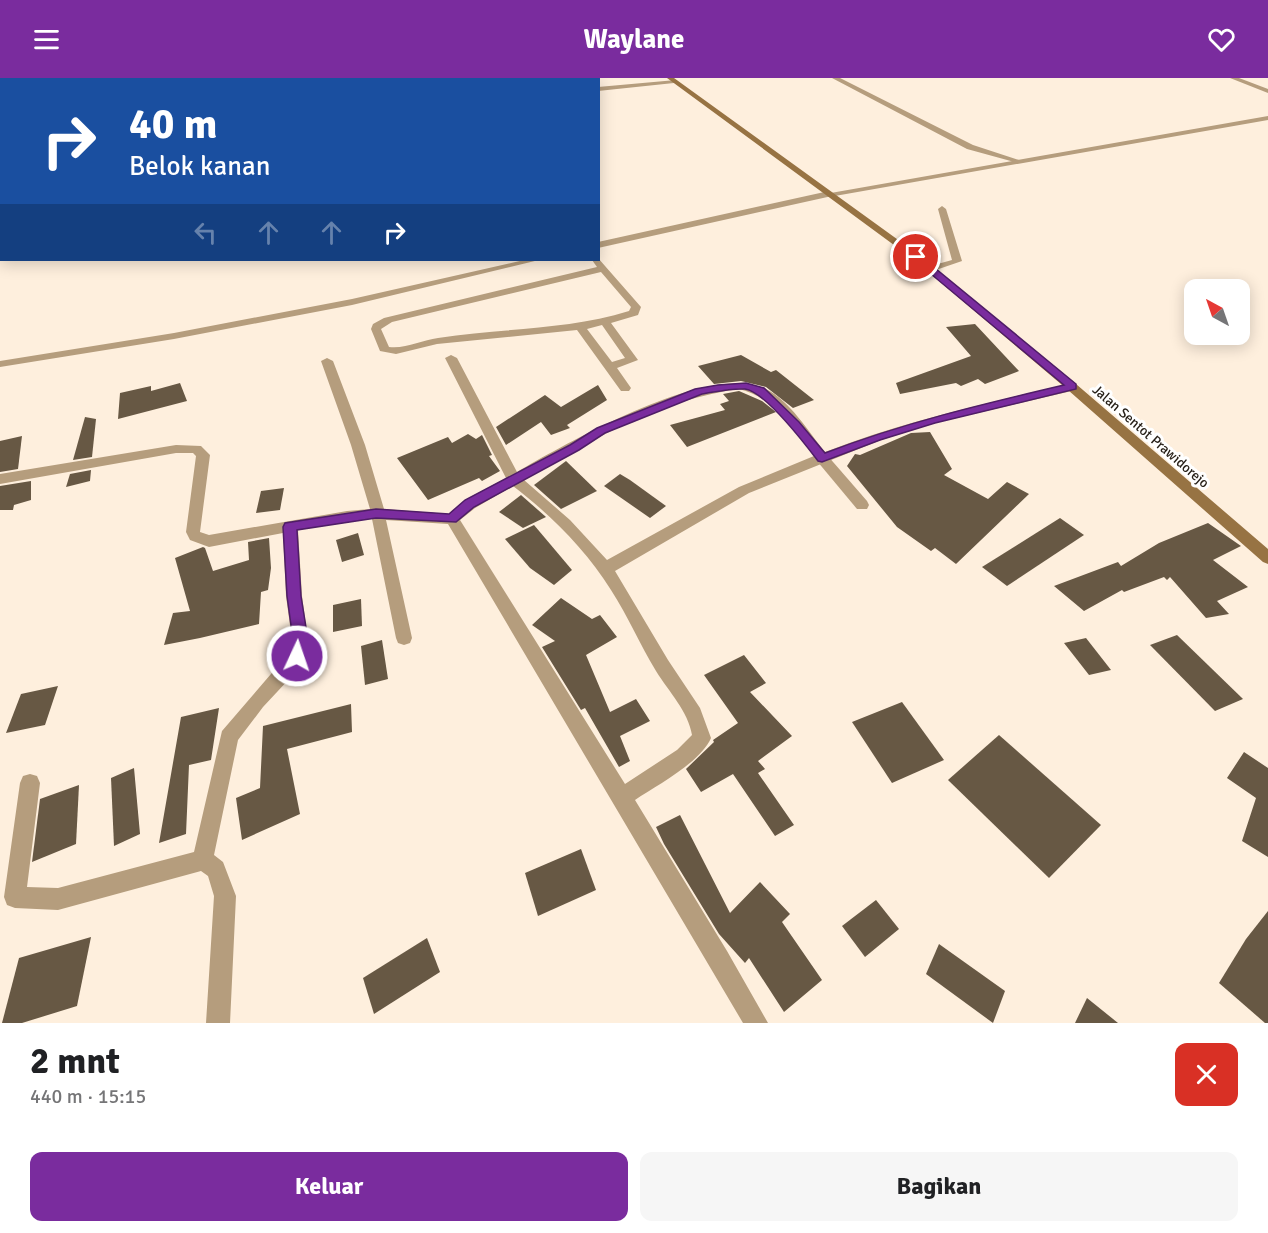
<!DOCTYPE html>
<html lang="id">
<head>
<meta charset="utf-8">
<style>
	:root { --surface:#fff; --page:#f6f6f6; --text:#202124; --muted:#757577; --accent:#7a2c9e }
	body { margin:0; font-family:Signika,sans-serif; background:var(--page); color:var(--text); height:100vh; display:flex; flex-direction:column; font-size:22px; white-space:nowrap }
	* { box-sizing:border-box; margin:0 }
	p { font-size:20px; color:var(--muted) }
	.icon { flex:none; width:33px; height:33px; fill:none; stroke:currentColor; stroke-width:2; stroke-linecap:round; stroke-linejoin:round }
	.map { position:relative; height:945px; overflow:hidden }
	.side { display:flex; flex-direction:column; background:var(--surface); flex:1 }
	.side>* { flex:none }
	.banner { position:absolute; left:0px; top:0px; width:600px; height:183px; box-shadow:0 3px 15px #0003; background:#1a4fa0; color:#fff; overflow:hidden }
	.needle { width:39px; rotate:320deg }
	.controls { position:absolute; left:1184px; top:201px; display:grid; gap:12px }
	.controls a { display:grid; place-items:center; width:66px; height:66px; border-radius:12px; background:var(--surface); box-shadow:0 3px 15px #0003; font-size:30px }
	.pin { position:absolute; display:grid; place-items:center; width:51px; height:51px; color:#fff; margin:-26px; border:3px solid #fff; border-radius:50%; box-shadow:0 2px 6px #0007 }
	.me { position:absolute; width:66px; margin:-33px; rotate:3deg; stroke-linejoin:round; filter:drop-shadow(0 0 4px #0008) }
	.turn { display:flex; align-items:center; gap:21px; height:126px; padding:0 30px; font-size:27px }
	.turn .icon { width:78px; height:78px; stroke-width:2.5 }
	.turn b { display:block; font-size:42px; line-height:51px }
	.lanes { display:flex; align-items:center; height:57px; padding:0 30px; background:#0003; justify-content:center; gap:30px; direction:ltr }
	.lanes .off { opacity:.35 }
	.round { display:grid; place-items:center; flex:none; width:63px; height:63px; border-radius:12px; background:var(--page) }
	.summary { display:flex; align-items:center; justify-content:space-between; height:102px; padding:0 30px }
	h1 { font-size:36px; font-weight:700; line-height:45px }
	.button { display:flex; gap:12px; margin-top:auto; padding:12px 30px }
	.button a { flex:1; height:69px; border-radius:12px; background:var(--accent); color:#fff; font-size:24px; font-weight:700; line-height:69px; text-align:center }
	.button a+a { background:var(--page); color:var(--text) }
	header { display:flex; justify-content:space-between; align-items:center; height:78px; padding:0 30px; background:var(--accent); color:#fff; font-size:27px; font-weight:700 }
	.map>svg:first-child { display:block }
	.building { fill:#675844 }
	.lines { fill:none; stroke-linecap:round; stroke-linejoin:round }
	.service { fill:#b59d7d; fill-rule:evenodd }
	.minor { fill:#b59d7d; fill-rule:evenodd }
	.tertiary { fill:#b59d7d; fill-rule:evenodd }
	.secondary { fill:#977343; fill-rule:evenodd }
	.route { fill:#7a2c9e; stroke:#4f1d67; stroke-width:1.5 }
	.labels { text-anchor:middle; stroke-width:6; stroke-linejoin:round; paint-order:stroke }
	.far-street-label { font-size:14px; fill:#272018; stroke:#fff }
</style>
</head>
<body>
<header><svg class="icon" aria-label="menu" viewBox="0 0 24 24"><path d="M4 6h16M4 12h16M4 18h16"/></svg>Waylane<svg class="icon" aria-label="heart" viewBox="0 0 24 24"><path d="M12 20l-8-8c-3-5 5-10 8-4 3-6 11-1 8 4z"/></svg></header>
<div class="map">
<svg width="1268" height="945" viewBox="0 0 1268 945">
	<rect width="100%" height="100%" fill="#feefdd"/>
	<g class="building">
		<polygon points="975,246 1019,293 985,306 978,301 961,308 956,305 900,316 896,305 971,278 946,249"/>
		<polygon points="741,277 771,294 776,292 814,322 793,330 766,309 741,303 714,306 698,288"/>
		<polygon points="180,305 187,323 118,341 120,315 151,308 151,313"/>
		<polygon points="598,307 607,322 567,347 570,350 551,357 541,344 506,367 496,349 545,317 561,329"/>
		<polygon points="739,313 762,323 776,334 687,369 670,347 725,332 720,326 729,323 723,316"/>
		<polygon points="85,339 96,341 92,379 73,382"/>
		<polygon points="930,354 952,391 944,397 988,421 1007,404 1029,416 956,486 935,470 931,473 897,449 847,388 855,376 860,377 911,355"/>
		<polygon points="468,356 476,361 482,357 492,377 489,378 500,393 482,403 479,400 428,422 397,380 448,359 452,365"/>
		<polygon points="22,358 18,391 0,394 0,363"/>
		<polygon points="566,383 597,413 561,431 534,407"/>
		<polygon points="91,392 90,403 66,409 70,396"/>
		<polygon points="620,396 630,402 666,428 650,440 604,408"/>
		<polygon points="31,403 31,422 14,427 13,432 0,432 0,408"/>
		<polygon points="284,410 280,432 256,435 261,413"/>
		<polygon points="521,417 546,439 523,450 499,434"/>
		<polygon points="1060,440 1084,457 1007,508 982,489"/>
		<polygon points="1208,445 1241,468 1213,482 1248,509 1217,523 1229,536 1206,540 1170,499 1167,502 1164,499 1124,514 1122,512 1084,533 1054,508 1118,484 1121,488 1159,465"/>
		<polygon points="534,447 572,492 554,507 530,490 505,461"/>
		<polygon points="358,455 364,477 342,484 336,462"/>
		<polygon points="269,460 271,490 268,512 261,514 259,546 200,560 164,567 173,535 190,533 175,480 203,469 205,470 213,493 249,482 248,464"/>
		<polygon points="561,520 592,541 600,537 617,559 586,577 610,634 636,621 650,643 620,658 630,683 619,689 585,630 581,632 542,569 555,563 532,547"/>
		<polygon points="361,521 362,548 333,554 333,527"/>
		<polygon points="1177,557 1243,621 1215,633 1150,567"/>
		<polygon points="1086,560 1111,592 1089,597 1064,565"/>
		<polygon points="382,562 388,601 365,607 361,568"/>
		<polygon points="744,577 766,605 750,614 792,658 758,683 765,691 758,695 794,747 775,758 733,696 701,714 686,691 714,664 713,662 738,645 704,597"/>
		<polygon points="58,608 45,647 6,655 21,616"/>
		<polygon points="902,624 944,682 892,705 852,644"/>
		<polygon points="351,626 352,654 287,671 300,736 242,762 236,720 260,710 263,648"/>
		<polygon points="219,630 211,682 189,687 186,756 159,765 181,639"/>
		<polygon points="999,657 1101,747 1049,800 948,702"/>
		<polygon points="1244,674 1268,690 1268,779 1242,763 1256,720 1227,700"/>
		<polygon points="134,690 140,756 114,768 111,700"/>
		<polygon points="79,707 76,766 32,784 40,721"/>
		<polygon points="680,737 730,835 760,804 790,836 782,844 822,902 784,934 749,880 745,885 719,856 664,766 656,749"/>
		<polygon points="581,771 596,812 538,838 525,795"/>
		<polygon points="876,822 899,851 865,879 842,848"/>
		<polygon points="1268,833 1268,945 1265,945 1219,905 1246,861"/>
		<polygon points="91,859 77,928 22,945 2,945 19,880"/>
		<polygon points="427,860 440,894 374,936 363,900"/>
		<polygon points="939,866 1005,913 993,945 926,896"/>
		<polygon points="1087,920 1118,945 1075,945"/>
	</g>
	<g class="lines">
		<g class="service">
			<polygon points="832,0 840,0 973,67 1022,83 1018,85 967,71"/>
			<polygon points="676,2 674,5 598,13 598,9"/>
			<polygon points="942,128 946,131 962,183 930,194 925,191 927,189 952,182 938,131"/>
			<polygon points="822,376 827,377 867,423 869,427 867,431 857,431 817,383 815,380"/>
		</g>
		<g class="minor">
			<polygon points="146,0 152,0 145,2"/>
			<polygon points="1230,0 1239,0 1268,11 1268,15"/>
			<polygon points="829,113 833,116 832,118 598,170 598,164"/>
			<path d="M598 180 641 229 638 237 611 245 638 282 617 290 631 310 629 313H621L577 252 437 266 396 276 380 273 371 251 373 246 384 240 597 189 592 182H598ZM601 194 631 229 629 233C568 252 504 250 438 260 422 262 406 271 389 269L381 251 392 244ZM602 247 625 280 612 284 587 251Z"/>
			<polygon points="524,182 539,182 352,227 174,261 0,289 0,283 174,255 352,221"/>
			<path d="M451 277 457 280 517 394C567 365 710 283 766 311 790 323 808 353 825 374 905 343 988 325 1072 305L1078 309 1076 312 935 345 881 362 749 415 615 493 668 582 700 630 711 660C700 685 657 707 635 722L727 873 768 945H743L448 446 386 442 412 560 410 565 404 567 398 565 396 560 372 441 347 443 298 452 302 518 308 562 305 578 291 599 263 629 238 662 214 777 223 784 236 818 230 945H206L214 818 208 798 201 793 58 832 15 830 7 827 4 819 20 705 23 698 30 696 37 698 40 705 27 809 58 810 194 774 222 653 289 575 292 562 286 518 283 455 209 469 190 462 186 454 196 378 193 375H176L0 406V396L176 367 201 368 210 377 200 454 209 457 347 433 370 431 351 367 321 283 327 280 333 283 365 367 384 431 449 436 465 422 506 400 445 280ZM739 311C775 320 793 350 814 378L739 409 607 482 570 442 524 402C590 362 662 321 739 311ZM513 408C551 437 586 472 611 512 628 538 640 567 656 593 669 614 688 633 692 657L677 672 625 706 460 442 475 430Z"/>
		</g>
		<polygon class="tertiary" points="1268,38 1268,42 829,119 825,116"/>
		<polygon class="secondary" points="667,0 674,0 919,177 1076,306 1268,471 1268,486 1263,484 1068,312 913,181"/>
	</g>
	<path class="route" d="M913 177H919L1076 306V311L935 345 880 362 822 384 818 383C805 366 766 314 745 311 731 310 715 314 702 316L605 355 579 372 474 429 456 444 376 440 297 452 301 518 308 562 302 583 297 585 291 583 289 578 293 562 287 518 283 449 285 445 376 431 449 436 465 422 570 367 597 350 695 311 718 307 746 305 764 310 799 344 825 375C903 345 983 326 1064 307L913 181Z"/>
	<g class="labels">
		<g class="far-street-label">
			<text transform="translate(1151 358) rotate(41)" y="5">Jalan Sentot Prawidorejo</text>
		</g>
	</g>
</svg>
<div class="controls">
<a><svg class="needle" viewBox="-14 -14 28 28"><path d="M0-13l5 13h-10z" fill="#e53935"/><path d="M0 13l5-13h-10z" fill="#757577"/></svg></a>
</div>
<div class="pin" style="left:916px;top:179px;background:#d93025"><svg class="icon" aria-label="arrive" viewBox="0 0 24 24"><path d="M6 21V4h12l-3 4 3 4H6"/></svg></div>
<svg class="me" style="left:297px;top:578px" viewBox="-20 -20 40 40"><circle r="17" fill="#7a2c9e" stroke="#fff" stroke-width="3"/><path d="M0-11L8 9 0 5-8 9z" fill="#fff"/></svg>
<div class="banner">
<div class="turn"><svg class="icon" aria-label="right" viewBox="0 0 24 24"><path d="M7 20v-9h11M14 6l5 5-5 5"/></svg><div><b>40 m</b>Belok kanan</div></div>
<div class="lanes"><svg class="icon off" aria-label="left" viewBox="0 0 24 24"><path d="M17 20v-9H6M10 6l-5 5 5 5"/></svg><svg class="icon off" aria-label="ahead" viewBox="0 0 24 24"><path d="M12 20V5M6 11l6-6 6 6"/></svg><svg class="icon off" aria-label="ahead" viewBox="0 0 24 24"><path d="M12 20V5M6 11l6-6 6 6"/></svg><svg class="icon" aria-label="right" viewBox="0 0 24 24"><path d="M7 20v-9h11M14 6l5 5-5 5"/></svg></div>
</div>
</div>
<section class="side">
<div class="summary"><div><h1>2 mnt</h1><p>440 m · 15:15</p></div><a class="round" style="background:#d93025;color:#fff"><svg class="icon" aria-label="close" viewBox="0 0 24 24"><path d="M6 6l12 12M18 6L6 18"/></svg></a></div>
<div class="button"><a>Keluar</a><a>Bagikan</a></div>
</section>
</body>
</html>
